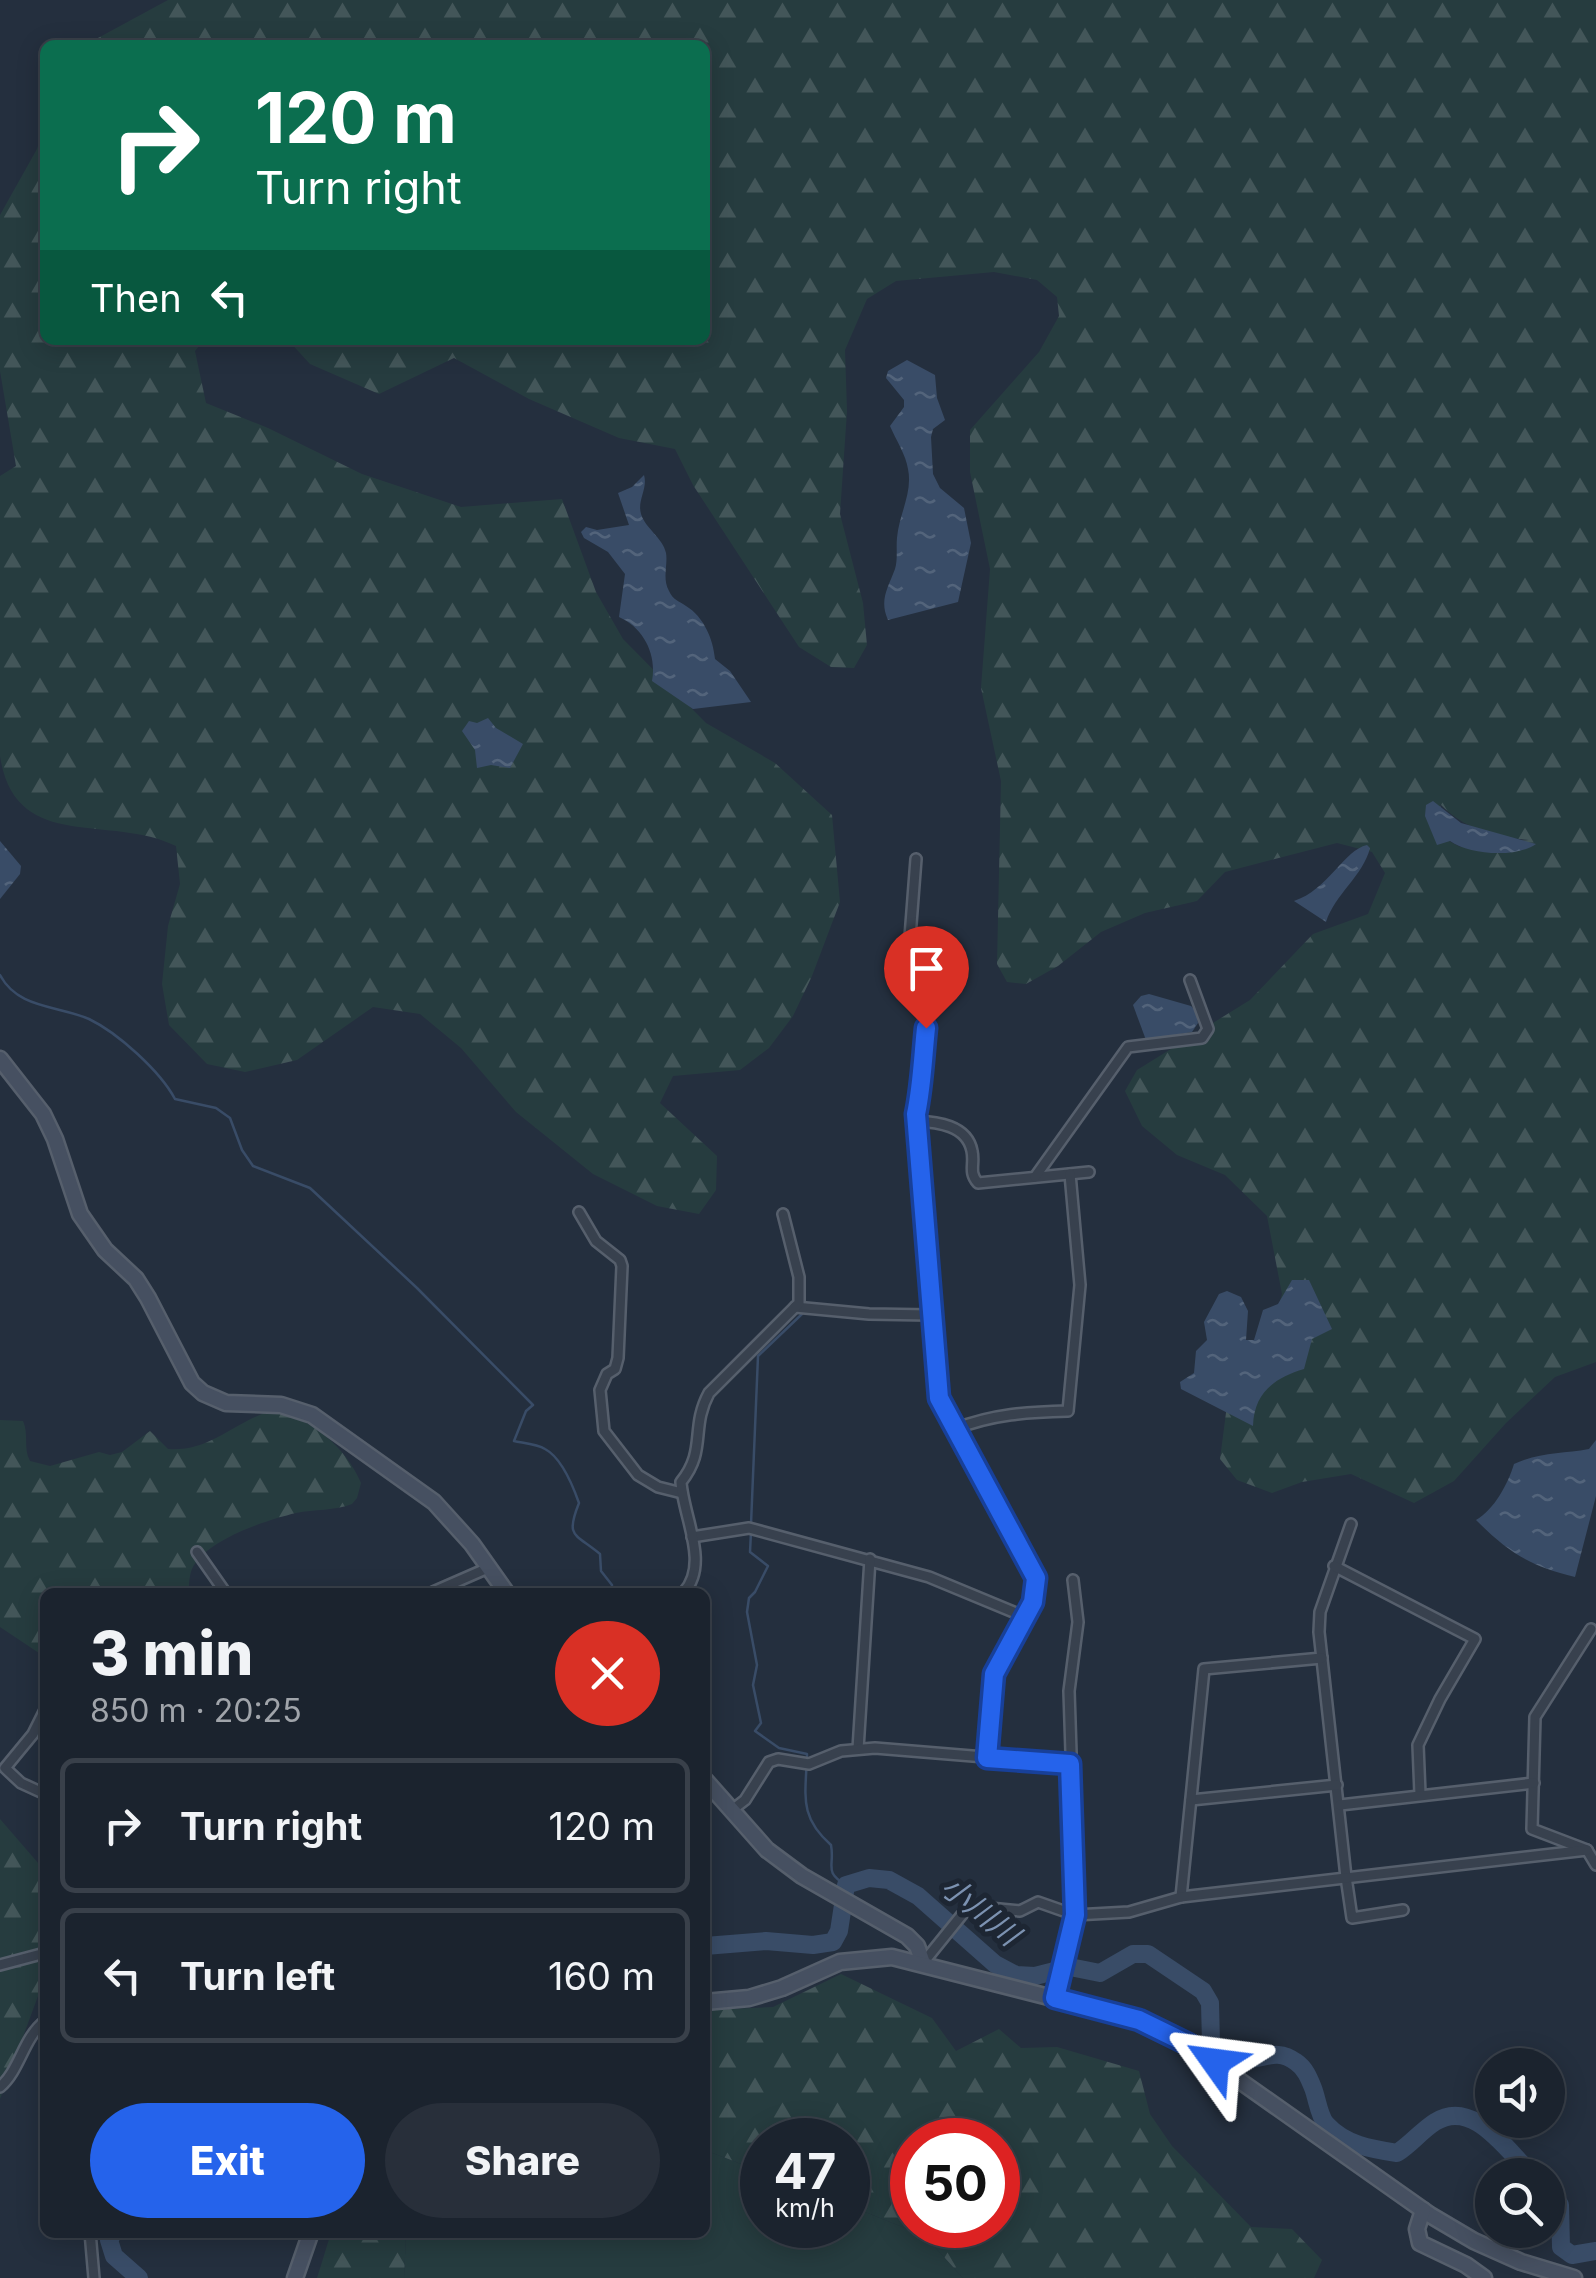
<!DOCTYPE html>
<html lang="en">
<head>
<meta charset="utf-8">
<style>
	:root { --surface:#1b232e; --page:#282f3a; --text:#f1f3f6; --muted:#a0a4aa; --line:#39404a; --accent:#2563eb }
	body { margin:0; font-family:Inter,"Noto Sans JP",sans-serif; background:var(--page); color:var(--text); height:100vh; display:flex; flex-direction:column; font-size:38px; white-space:nowrap }
	* { box-sizing:border-box; margin:0 }
	p { font-size:32px; color:var(--muted) }
	.icon { flex:none; width:55px; height:55px; fill:none; stroke:currentColor; stroke-width:2; stroke-linecap:round; stroke-linejoin:round }
	.map { position:relative; flex:1; overflow:hidden }
	.details { position:absolute; left:40px; top:1588px; width:670px; height:650px; display:flex; flex-direction:column; background:var(--surface); border-radius:15px; box-shadow:0 5px 25px #0003,0 0 0 2px var(--line) }
	.details>* { flex:none }
	.banner { position:absolute; left:40px; top:40px; width:670px; height:305px; border-radius:15px; box-shadow:0 5px 25px #0003,0 0 0 2px var(--line); background:#0b6e4f; color:#fff; overflow:hidden }
	.fabs { position:absolute; left:1475px; top:2048px; display:grid; gap:20px }
	.fabs a { display:grid; place-items:center; width:90px; height:90px; border-radius:50%; background:var(--surface); box-shadow:0 5px 25px #0003,0 0 0 2px var(--line); font-size:50px }
	.speed { position:absolute; left:740px; top:2118px; display:flex; gap:20px; font-size:50px; font-weight:700; text-align:center }
	.speed>* { display:grid; place-content:center; width:130px; height:130px; border-radius:50%; background:var(--surface); box-shadow:0 5px 25px #0003,0 0 0 2px var(--line); line-height:1 }
	.speed small { font-size:25px; font-weight:400 }
	.speed .limit { border:15px solid #d22; background:#fff; color:#111 }
	.pin { position:absolute; display:grid; place-items:center; width:85px; height:85px; color:#fff; margin:-102px -42px; border-radius:50% 50% 50% 0; rotate:-45deg; box-shadow:0 0 10px #0007 }
	.pin .icon { rotate:45deg }
	.me { position:absolute; width:110px; margin:-55px; rotate:301deg; stroke-linejoin:round; filter:drop-shadow(0 0 8px #0008) }
	.turn { display:flex; align-items:center; gap:35px; height:210px; padding:0 50px; font-size:45px }
	.turn .icon { width:130px; height:130px; stroke-width:2.5 }
	.turn b { display:block; font-size:70px; line-height:85px }
	.then { display:flex; align-items:center; height:95px; padding:0 50px; background:#0003; gap:20px; font-size:38px }
	.round { display:grid; place-items:center; flex:none; width:105px; height:105px; border-radius:52px; background:var(--page) }
	.headline { display:flex; align-items:center; justify-content:space-between; height:170px; padding:0 50px }
	h1 { font-size:60px; font-weight:800; line-height:75px }
	.primary-button { display:flex; gap:20px; margin-top:auto; padding:20px 50px }
	.primary-button a { flex:1; height:115px; border-radius:60px; background:var(--accent); color:#fff; font-size:40px; font-weight:800; line-height:115px; text-align:center }
	.primary-button a+a { background:var(--page); color:var(--text) }
	ul { padding:0; list-style:none }
	li { display:flex; align-items:center; gap:30px; height:135px; margin:0 20px 15px; padding:0 30px; border:5px solid var(--line); border-radius:15px }
	li div { flex:1 }
	li b { display:block; font-size:38px }
	li em { font-style:normal }
	.map>svg:first-child { display:block }
	.grass { fill:#263c3f }
	.forest { fill:url(#forest-firs); fill-rule:evenodd }
	.water { fill:url(#water-ripples) }
	.lines { fill:none; stroke-linecap:round; stroke-linejoin:round }
	.stream { stroke:#394c67; stroke-width:2.5 }
	.river { stroke:#394c67; stroke-width:18 }
	.street-casing { stroke:#565f6c; stroke-width:14 }
	.secondary-casing { stroke:#565f6c; stroke-width:19 }
	.street { stroke:#38414e; stroke-width:9 }
	.secondary { stroke:#465061; stroke-width:14 }
	.route-casing { stroke:#184099; stroke-width:25 }
	.route { stroke:#2563eb; stroke-width:18 }
	.labels { text-anchor:middle; stroke-width:10; stroke-linejoin:round; paint-order:stroke }
	.water-label { font-size:30px; font-style:italic; fill:#7c92b1; stroke:#1d2633 }
</style>
</head>
<body>
<div class="map">
<svg width="1596" height="2278" viewBox="0 0 1596 2278">
	<defs>
		<pattern id="forest-firs" width="22" height="20" patternUnits="userSpaceOnUse" patternTransform="scale(2.5)"><rect width="22" height="20" fill="#263c3f"/><path d="M5 1l3.5 6h-7zM16 11l3.5 6h-7z" fill="#435659"/></pattern>
		<pattern id="water-ripples" width="26" height="14" patternUnits="userSpaceOnUse" patternTransform="scale(2.5)"><rect width="26" height="14" fill="#394c67"/><path d="M2 4q2-2 4 0t4 0M15 11q2-2 4 0t4 0" fill="none" stroke="#53647b"/></pattern>
	</defs>
	<rect width="100%" height="100%" fill="#242f3e"/>
	<polygon class="grass" points="705,2150 762,2172 762,2225 848,2225 848,2205 925,2236 963,2278 404,2278 406,2233 705,2232"/>
	<g class="forest">
		<path d="M168 0H1596V1362L1555 1377 1506 1423 1454 1481 1414 1503 1351 1474 1302 1482 1272 1493 1237 1480 1220 1459 1227 1405 1270 1337 1282 1294 1267 1216 1225 1175 1177 1155 1142 1126 1125 1091 1137 1070 1250 1000 1313 934 1368 914 1385 873 1372 852 1337 843 1225 872 1197 901 1145 913 1101 932 1058 966 1026 984 1007 982 997 964 1001 781 981 688 990 569 970 472V430L1039 352 1059 316 1057 297 1037 280 994 272 896 281 867 299 845 350 847 411 840 514 863 603 867 645 854 668 831 667 799 647 693 485 675 449 619 438 529 399 454 358 379 394 310 364 288 340H705V45H85ZM1440 804C1464 829 1495 837 1529 840L1460 847 1447 840Z"/>
		<path d="M45 122V340H204L195 351 206 403 268 428 362 474 461 507 562 499 596 592 623 639 706 723 775 763 832 815 840 902 812 976 793 1016 769 1048 740 1070 673 1076 660 1103 717 1156 716 1190 699 1214 657 1206 593 1174 516 1112 461 1048 420 1014 373 1007 297 1060 245 1072 207 1064 169 1025 162 984 168 926 180 884 176 846C109 813 15 854 0 756V476L16 466 0 371V215L37 149Z"/>
		<path d="M264 1413C305 1410 346 1447 361 1483L357 1498 352 1504C335 1511 314 1509 296 1513 267 1520 215 1537 196 1562 189 1571 189 1582 189 1592H45V1657L0 1627V1420L23 1421C29 1434 23 1449 30 1461L50 1466 99 1452 110 1455 122 1452 150 1431 168 1449C206 1452 229 1427 264 1413Z"/>
		<polygon points="0,1819 45,1871 45,1977 0,2099"/>
		<path d="M841 1974 932 2018 956 2051 999 2029 1021 2048 1057 2047 1139 2071 1150 2114 1172 2146 1251 2227 1292 2229 1322 2260 1314 2278H963L925 2236 848 2205V2140H762V2172L705 2150V2010L773 2007ZM998 2140V2225H912V2140Z"/>
		<polygon points="331,2233 406,2233 404,2278 317,2278"/>
	</g>
	<g class="water">
		<path d="M907 360 935 375 937 398 945 420 933 429 931 437 933 474 940 488 964 508 971 543 958 602 888 620C879 600 888 588 895 569 898 559 896 548 897 538 899 514 913 493 908 469 906 455 896 440 890 426L904 407V400L886 378 888 371Z"/>
		<path d="M644 475C648 489 637 500 641 514 645 528 663 538 666 553 668 565 662 579 669 591 673 600 679 601 686 606 704 617 713 639 715 659L730 671 751 702 693 709 652 681C657 655 644 628 619 617L625 574 608 552 584 538 581 532 586 527 597 530 629 525 618 493 632 487Z"/>
		<polygon points="488,718 496,728 523,744 510,768 491,765 477,768 475,750 462,731 469,721 477,723"/>
		<path d="M1433 801 1461 823 1536 844C1516 858 1470 855 1450 841L1437 845 1425 816 1426 805Z"/>
		<polygon points="0,841 21,866 20,874 0,899"/>
		<path d="M1367 845 1370 848C1363 876 1335 894 1326 922L1294 901C1328 890 1344 850 1367 845Z"/>
		<polygon points="1149,994 1191,1006 1196,1011 1198,1023 1192,1032 1146,1040 1133,1005 1141,996"/>
		<path d="M1292 1280H1309L1332 1329 1312 1339 1304 1369C1274 1378 1254 1393 1253 1426L1181 1389 1180 1382 1194 1373 1196 1351 1207 1340 1204 1322 1219 1294 1227 1291 1241 1297 1248 1311 1246 1340H1254L1263 1310 1278 1304Z"/>
		<path d="M1596 1440V1496L1575 1577C1530 1566 1509 1553 1476 1520 1494 1510 1508 1484 1514 1464 1539 1452 1563 1454 1589 1449Z"/>
	</g>
	<g class="lines">
		<g class="stream">
			<path d="M0 975C18 1009 57 1005 89 1019 118 1033 160 1071 175 1099L216 1108 230 1118 242 1150 253 1166 310 1188 417 1288 533 1405 526 1411 514 1441C523 1443 537 1444 545 1449 562 1458 573 1486 579 1503 565 1538 575 1533 600 1554L601 1571 612 1585 611 1592"/>
			<polyline points="751,1524 758,1356 802,1314"/>
			<path d="M751 1532 750 1552 768 1566 755 1592 749 1598 747 1612 757 1665 753 1685 761 1723 755 1731 779 1748 807 1754C806 1795 798 1816 831 1845 835 1867 823 1871 846 1885"/>
		</g>
		<g class="river">
			<path d="M705 1946 766 1941 813 1945 833 1942 839 1931 846 1885 869 1878 889 1880 918 1896 995 1964 1016 1975 1035 1976 1070 1967 1100 1973 1133 1954H1148L1203 1991 1210 2003 1211 2043C1253 2079 1266 2040 1296 2062 1305 2068 1309 2078 1313 2088 1317 2098 1319 2116 1326 2124 1345 2145 1371 2149 1397 2153 1411 2144 1421 2131 1435 2122 1474 2097 1508 2153 1533 2175"/>
			<polyline points="1548,2187 1560,2205 1561,2247 1572,2255 1596,2251"/>
			<polyline points="114,2232 109,2240 114,2256 139,2278"/>
		</g>
		<defs>
			<g id="street">
				<polyline points="916,859 910,937 913,969 926,1028 916,1114 936,1386 939,1398 1036,1577 1033,1602 994,1674 987,1757"/>
				<path d="M916 1121C937 1122 967 1125 972 1151 975 1164 968 1172 978 1183L1089 1172"/>
				<polyline points="1035,1177 1128,1047 1202,1038 1208,1029 1190,980"/>
				<polyline points="579,1212 596,1241 620,1260 622,1266 618,1358 615,1369 607,1374 600,1390 604,1431 638,1475 658,1487 682,1493"/>
				<polyline points="795,1307 869,1314 930,1315"/>
				<path d="M955 1429C993 1414 1028 1412 1068 1411L1080 1285 1070 1174"/>
				<polyline points="1351,1524 1320,1612 1319,1632 1346,1877 1352,1918 1403,1910"/>
				<polyline points="692,1537 749,1528 929,1577 1023,1616"/>
				<polyline points="197,1552 225,1592"/>
				<polyline points="1334,1566 1475,1639 1440,1699 1418,1745 1420,1794"/>
				<polyline points="433,1592 488,1568"/>
				<path d="M684 1592C710 1564 683 1516 681 1482 707 1450 690 1428 709 1393L799 1303V1277L783 1214"/>
				<polyline points="1591,1629 1535,1717 1532,1829 1587,1850 1596,1865"/>
				<polyline points="45,1710 33,1734 5,1768 21,1783 45,1794"/>
				<polyline points="858,1749 870,1559"/>
				<polyline points="1191,1800 1337,1785"/>
				<polyline points="1340,1805 1534,1783"/>
				<polyline points="732,1810 745,1800 769,1762 778,1759 809,1764 841,1751 875,1748 1070,1764"/>
				<polyline points="1181,1897 1204,1669 1322,1658"/>
				<polyline points="923,1963 969,1906 1020,1911 1038,1902 1075,1915 1129,1912 1181,1897 1587,1850"/>
				<polyline points="0,1965 45,1953"/>
				<polyline points="1055,1998 1076,1906 1069,1691 1078,1622 1073,1580"/>
				<path d="M0 2087C20 2070 23 2038 45 2021"/>
				<polyline points="90,2232 94,2278"/>
			</g>
			<g id="secondary">
				<polyline points="0,1059 43,1114 55,1139 80,1214 105,1250 136,1279 148,1298 192,1383 203,1393 226,1403 281,1405 312,1415 434,1502 472,1544 506,1592"/>
				<polyline points="705,1780 767,1850 802,1876 907,1936 917,1946 923,1963"/>
				<polyline points="705,2002 749,1998 782,1988 840,1962 892,1957 1139,2020 1189,2045 1430,2215 1474,2241 1521,2262 1574,2278"/>
				<polyline points="1423,2210 1417,2229 1420,2243 1466,2265 1484,2278"/>
				<polyline points="295,2278 311,2232"/>
			</g>
		</defs>
		<use href="#street" class="street-casing"/>
		<use href="#secondary" class="secondary-casing"/>
		<use href="#street" class="street"/>
		<use href="#secondary" class="secondary"/>
	</g>
	<g class="lines">
		<defs>
			<path id="route" d="M926 1028C923 1056 922 1086 916 1114L939 1398 1036 1578 1033 1602 994 1674 987 1758 1070 1764 1075 1915 1055 1998 1139 2020 1188 2044 1215 2062"/>
		</defs>
		<use href="#route" class="route-casing"/>
		<use href="#route" class="route"/>
	</g>
	<g class="labels">
		<g class="water-label">
			<text transform="translate(980 1911) rotate(39)" y="10">小川川</text>
		</g>
	</g>
</svg>
<div class="fabs">
<a><svg class="icon" aria-label="sound" viewBox="0 0 24 24"><path d="M4 9h4l5-4v14l-5-4H4zM17 9q2 3 0 6"/></svg></a>
<a><svg class="icon" aria-label="search" viewBox="0 0 24 24"><circle cx="10" cy="10" r="6"/><path d="M15 15l6 6"/></svg></a>
</div>
<div class="speed"><div>47<small>km/h</small></div><div class="limit">50</div></div>
<div class="pin" style="left:926px;top:1028px;background:#d93025"><svg class="icon" aria-label="arrive" viewBox="0 0 24 24"><path d="M6 21V4h12l-3 4 3 4H6"/></svg></div>
<svg class="me" style="left:1215px;top:2062px" viewBox="-20 -20 40 40"><path d="M0-17L14 15 0 8-14 15z" fill="#2563eb" stroke="#fff" stroke-width="4"/></svg>
<div class="banner">
<div class="turn"><svg class="icon" aria-label="right" viewBox="0 0 24 24"><path d="M7 20v-9h11M14 6l5 5-5 5"/></svg><div><b>120 m</b>Turn right</div></div>
<div class="then">Then<svg class="icon" aria-label="left" viewBox="0 0 24 24"><path d="M17 20v-9H6M10 6l-5 5 5 5"/></svg></div>
</div>
<section class="details">
<div class="headline"><div><h1>3 min</h1><p>850 m · 20:25</p></div><a class="round" style="background:#d93025;color:#fff"><svg class="icon" aria-label="close" viewBox="0 0 24 24"><path d="M6 6l12 12M18 6L6 18"/></svg></a></div>
<ul>
<li><svg class="icon" aria-label="right" viewBox="0 0 24 24"><path d="M7 20v-9h11M14 6l5 5-5 5"/></svg><div><b>Turn right</b></div><em>120 m</em></li>
<li><svg class="icon" aria-label="left" viewBox="0 0 24 24"><path d="M17 20v-9H6M10 6l-5 5 5 5"/></svg><div><b>Turn left</b></div><em>160 m</em></li>
</ul>
<div class="primary-button"><a>Exit</a><a>Share</a></div>
</section>
</div>
</body>
</html>
